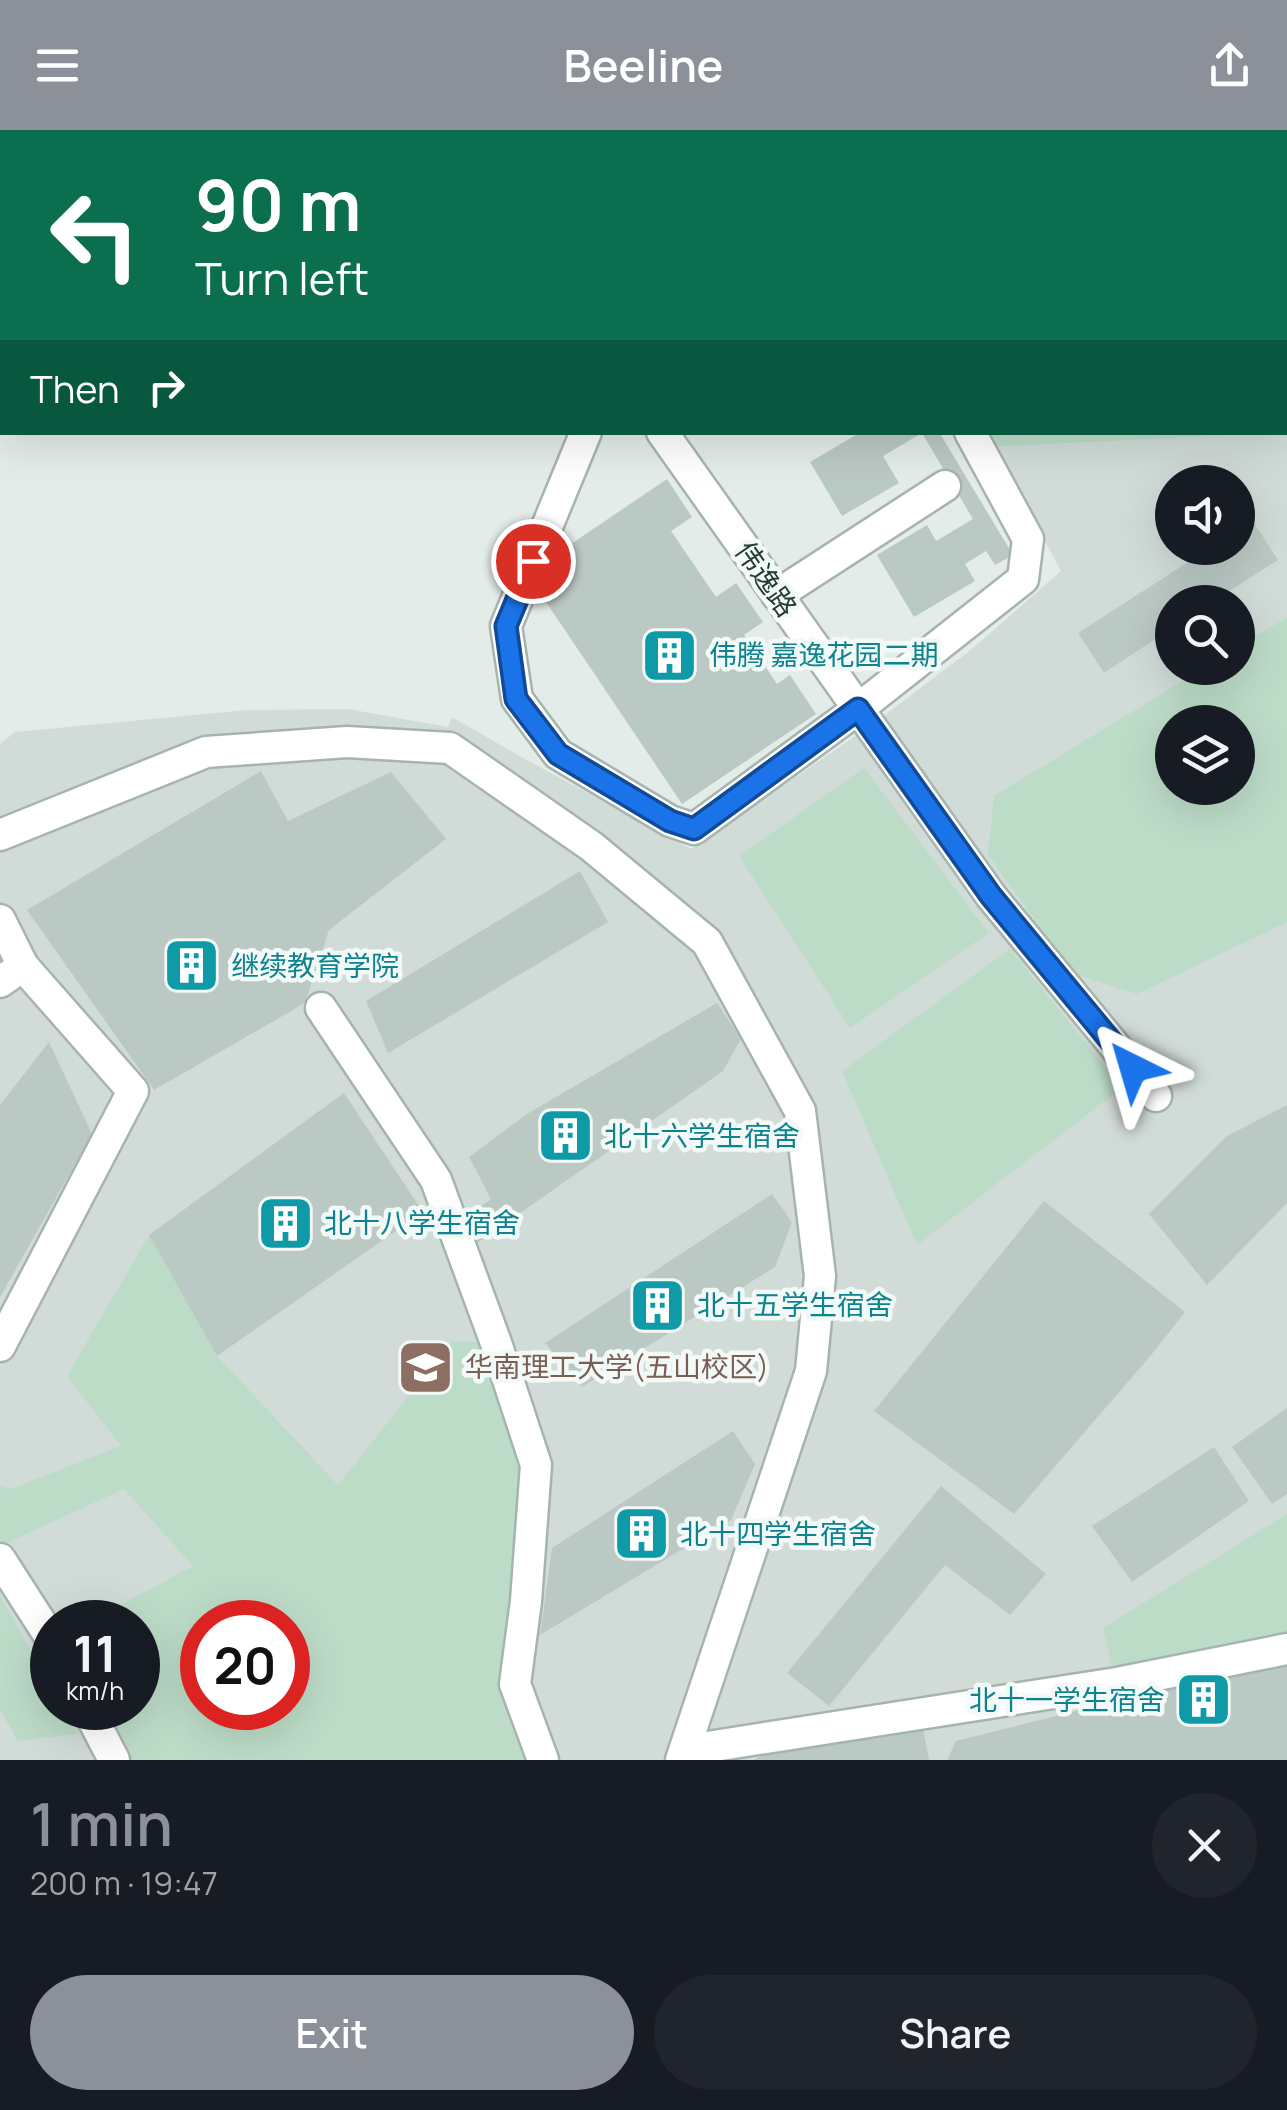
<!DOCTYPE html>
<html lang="en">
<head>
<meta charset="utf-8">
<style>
	:root { --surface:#171b24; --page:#20242c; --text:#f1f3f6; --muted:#9ea1a6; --accent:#8c9099 }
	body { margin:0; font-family:Manrope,"Noto Sans SC",sans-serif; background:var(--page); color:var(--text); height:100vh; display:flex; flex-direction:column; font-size:38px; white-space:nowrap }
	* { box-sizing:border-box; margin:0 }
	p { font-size:32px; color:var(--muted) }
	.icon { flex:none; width:55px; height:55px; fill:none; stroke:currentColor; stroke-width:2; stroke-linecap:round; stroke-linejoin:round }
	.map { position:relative; height:1630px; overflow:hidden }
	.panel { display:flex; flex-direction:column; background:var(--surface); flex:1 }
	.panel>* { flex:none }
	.hud { position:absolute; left:0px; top:0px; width:1288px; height:305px; box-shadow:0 10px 40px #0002; background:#0b6e4f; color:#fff; overflow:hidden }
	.buttons { position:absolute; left:1155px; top:335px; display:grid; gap:20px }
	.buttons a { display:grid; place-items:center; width:100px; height:100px; border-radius:50%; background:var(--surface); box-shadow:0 10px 40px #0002; font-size:50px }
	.speed { position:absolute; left:30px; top:1470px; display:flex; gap:20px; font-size:50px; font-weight:700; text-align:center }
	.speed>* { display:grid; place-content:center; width:130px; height:130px; border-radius:50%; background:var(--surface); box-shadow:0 10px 40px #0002; line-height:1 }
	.speed small { font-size:25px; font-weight:400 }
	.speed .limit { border:15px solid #d22; background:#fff; color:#111 }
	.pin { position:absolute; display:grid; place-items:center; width:85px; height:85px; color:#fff; margin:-42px; border:5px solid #fff; border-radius:50%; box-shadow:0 2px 10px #0007 }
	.me { position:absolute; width:110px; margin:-55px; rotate:320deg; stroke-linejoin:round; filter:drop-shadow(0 0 8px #0008) }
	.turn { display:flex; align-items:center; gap:35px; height:210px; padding:0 30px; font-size:45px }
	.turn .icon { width:130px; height:130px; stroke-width:2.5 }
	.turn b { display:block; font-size:70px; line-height:85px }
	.then { display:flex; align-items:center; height:95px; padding:0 30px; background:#0003; gap:20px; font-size:38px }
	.round { display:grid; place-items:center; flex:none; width:105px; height:105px; border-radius:52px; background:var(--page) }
	.summary { display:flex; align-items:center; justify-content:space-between; height:170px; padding:0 30px }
	h1 { font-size:60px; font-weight:600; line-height:75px; color:var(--accent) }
	.primary-button { display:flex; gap:20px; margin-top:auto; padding:20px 30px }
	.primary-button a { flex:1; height:115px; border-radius:60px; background:var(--accent); color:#fff; font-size:40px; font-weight:600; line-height:115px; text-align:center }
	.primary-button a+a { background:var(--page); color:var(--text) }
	header { display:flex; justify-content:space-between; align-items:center; height:130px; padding:0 30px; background:var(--accent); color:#fff; font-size:45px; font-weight:600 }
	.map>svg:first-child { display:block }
	.built { fill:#d1dcd8; fill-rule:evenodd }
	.green { fill:#bddcc8; fill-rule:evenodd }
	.building { fill:#bbc9c5 }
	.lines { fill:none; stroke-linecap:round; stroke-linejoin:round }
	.minor-casing { stroke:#a6b4b0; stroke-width:35 }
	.minor { stroke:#fff; stroke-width:30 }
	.route-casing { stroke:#114b97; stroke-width:25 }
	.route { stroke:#1a73e8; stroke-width:18 }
	.labels { text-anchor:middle; stroke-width:9; stroke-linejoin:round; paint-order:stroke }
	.street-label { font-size:28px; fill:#243c38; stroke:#f3f9f6 }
	.culture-label { font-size:28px; fill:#0d838f; stroke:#f3f9f6; text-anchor:start }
	.education-label { font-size:28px; fill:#785e54; stroke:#f3f9f6; text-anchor:start }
</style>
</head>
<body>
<header><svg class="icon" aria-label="menu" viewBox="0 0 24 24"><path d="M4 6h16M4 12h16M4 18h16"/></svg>Beeline<svg class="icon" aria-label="share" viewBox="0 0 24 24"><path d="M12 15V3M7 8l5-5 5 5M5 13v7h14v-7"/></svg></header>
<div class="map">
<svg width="1287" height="1630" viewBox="0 0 1287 1630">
	<rect width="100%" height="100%" fill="#e3ece9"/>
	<path class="built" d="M1287 302V1630H0V614L15 602 247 580 348 579 448 597 452 587 523 628 691 719 870 596 972 519 1061 441 995 317ZM1172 352H1238V418H1172ZM1172 472H1238V538H1172ZM1172 592H1238V658H1172ZM52 1492H138V1578H52ZM202 1492H288V1578H202Z"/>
	<g class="green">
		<polygon points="0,0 677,0 676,2 2,2 2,11"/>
		<polygon points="940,0 1287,0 1287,302 1285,302 1285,2 939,2"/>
		<polygon points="987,303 1270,303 995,317"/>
		<path d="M1287 487V792L1137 864 1074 844 988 725 994 666 1204 538H1238V517ZM1172 592H1238V658H1172Z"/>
		<polygon points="864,638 989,803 850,898 739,726"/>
		<polygon points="1010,819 1122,958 917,1115 842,941"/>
		<path d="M149 1105 217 1226 338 1355 452 1211 496 1213 536 1335 515 1554 543 1630H114L87 1578H138V1492H89L193 1436 124 1359 0 1416V1356L11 1359 121 1316 67 1246ZM202 1492H288V1578H202Z"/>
		<polygon points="1287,1384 1287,1501 1112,1537 1103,1498"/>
		<polygon points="0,1465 52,1559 52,1578 63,1578 78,1604 18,1611 0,1580"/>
	</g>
	<g class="building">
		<polygon points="861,302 939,302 1013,425 995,435 986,421 965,434 975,451 914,487 877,425 927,395 936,411 973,389 922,303 883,326 899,353 842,386 810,332"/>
		<polygon points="667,349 692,387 671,401 716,467 736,453 763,492 744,505 777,554 790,545 816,584 682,674 546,472 565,459 546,431"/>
		<polygon points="1252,390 1278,430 1212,472 1172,472 1172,498 1104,543 1078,503 1210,418 1238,418 1238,400"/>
		<polygon points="261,641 288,691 391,642 446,709 329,800 305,873 154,960 27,780"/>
		<polygon points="580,741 608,792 388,923 366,871"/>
		<polygon points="717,873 741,909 723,941 476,1114 461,1091 491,1069 469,1027 527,984"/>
		<polygon points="49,912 92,1004 0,1167 0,975"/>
		<polygon points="344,963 423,1082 217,1226 149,1105"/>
		<polygon points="1287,975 1287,1073 1207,1155 1149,1084 1227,1006"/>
		<polygon points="772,1064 792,1092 775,1137 582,1257 545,1213"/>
		<polygon points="1044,1071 1185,1182 1152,1224 1014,1384 874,1281"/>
		<polygon points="1287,1278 1287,1364 1272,1374 1232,1317"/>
		<polygon points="733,1301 755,1334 731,1390 540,1505 552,1418"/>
		<polygon points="1214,1317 1249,1371 1132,1452 1092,1396"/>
		<polygon points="941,1356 1046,1444 1010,1485 945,1435 829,1576 787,1543"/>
		<polygon points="1287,1528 1287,1630 947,1630 956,1611"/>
		<polygon points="923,1599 929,1630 754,1630 766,1623"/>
	</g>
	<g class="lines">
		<defs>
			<g id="minor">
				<polyline points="731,2 732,0"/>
				<polyline points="921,2 922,0"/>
				<polyline points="0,168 2,169"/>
				<polyline points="586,302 506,496 517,569 558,624 670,691 694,699 858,579 1023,449 1028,409 970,302"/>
				<polyline points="662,302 991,766 1156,966"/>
				<polyline points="777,465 945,356"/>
				<polyline points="0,705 206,622 347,612 450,618 591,716 707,812 800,981 820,1146 811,1241 681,1630"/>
				<polyline points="0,790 23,836 0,852"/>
				<polyline points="321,878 436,1050 496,1213 536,1335 526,1471 515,1554 543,1630"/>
				<polyline points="0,1216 133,961 23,836"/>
				<polyline points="0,1429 52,1510"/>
				<polyline points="87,1578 114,1630"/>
				<polyline points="690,1630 701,1618 1117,1553 1287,1519"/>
			</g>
		</defs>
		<use href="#minor" class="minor-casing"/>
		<use href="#minor" class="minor"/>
	</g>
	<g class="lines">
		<defs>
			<polyline id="route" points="533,431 506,496 516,569 558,624 670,691 694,699 858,579 991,766 1133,938"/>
		</defs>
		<use href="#route" class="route-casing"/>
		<use href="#route" class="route"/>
	</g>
	<defs>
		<symbol id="building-square" viewBox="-11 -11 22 22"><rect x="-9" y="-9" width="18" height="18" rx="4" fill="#0f9aa8" stroke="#f3f9f6"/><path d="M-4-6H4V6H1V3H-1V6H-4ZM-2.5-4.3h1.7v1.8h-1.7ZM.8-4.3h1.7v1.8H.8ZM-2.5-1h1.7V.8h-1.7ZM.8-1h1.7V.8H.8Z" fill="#fff"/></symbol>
		<symbol id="university-square" viewBox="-11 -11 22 22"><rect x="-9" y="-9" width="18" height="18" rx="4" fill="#8d6e63" stroke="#f3f9f6"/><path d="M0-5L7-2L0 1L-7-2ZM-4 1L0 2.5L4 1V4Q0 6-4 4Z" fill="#fff"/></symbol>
	</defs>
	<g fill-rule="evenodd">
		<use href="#building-square" x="638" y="494" width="63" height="63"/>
		<use href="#building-square" x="160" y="804" width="63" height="63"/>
		<use href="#building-square" x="534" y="974" width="63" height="63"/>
		<use href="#building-square" x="254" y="1062" width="63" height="63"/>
		<use href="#building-square" x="626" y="1144" width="63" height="63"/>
		<use href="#university-square" x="394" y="1206" width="63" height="63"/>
		<use href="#building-square" x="610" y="1372" width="63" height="63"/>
		<use href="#building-square" x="1172" y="1538" width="63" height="63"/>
	</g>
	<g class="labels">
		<g class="street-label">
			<text transform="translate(766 449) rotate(55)" y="10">伟逸路</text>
		</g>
		<g class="culture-label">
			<text x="709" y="535">伟腾 嘉逸花园二期</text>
			<text x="231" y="846">继续教育学院</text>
			<text x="604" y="1016">北十六学生宿舍</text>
			<text x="324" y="1103">北十八学生宿舍</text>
			<text x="697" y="1185">北十五学生宿舍</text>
			<text x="680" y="1414">北十四学生宿舍</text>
			<text x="1165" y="1580" text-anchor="end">北十一学生宿舍</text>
		</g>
		<g class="education-label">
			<text x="465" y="1247">华南理工大学(五山校区)</text>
		</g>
	</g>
</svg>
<div class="buttons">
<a><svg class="icon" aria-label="sound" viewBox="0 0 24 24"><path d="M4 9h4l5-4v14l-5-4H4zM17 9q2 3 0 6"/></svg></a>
<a><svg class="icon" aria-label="search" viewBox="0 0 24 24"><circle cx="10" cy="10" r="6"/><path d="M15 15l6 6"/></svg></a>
<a><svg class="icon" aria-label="layers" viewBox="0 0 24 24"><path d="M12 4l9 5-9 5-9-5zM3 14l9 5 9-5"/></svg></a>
</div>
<div class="speed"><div>11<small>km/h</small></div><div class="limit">20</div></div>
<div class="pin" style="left:533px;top:431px;background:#d93025"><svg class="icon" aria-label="arrive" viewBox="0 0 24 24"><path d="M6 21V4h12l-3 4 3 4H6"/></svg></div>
<svg class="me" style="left:1133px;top:938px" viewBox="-20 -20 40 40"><path d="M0-17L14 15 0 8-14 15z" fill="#1a73e8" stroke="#fff" stroke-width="4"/></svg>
<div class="hud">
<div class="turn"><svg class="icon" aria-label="left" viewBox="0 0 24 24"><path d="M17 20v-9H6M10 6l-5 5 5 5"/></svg><div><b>90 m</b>Turn left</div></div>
<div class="then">Then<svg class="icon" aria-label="right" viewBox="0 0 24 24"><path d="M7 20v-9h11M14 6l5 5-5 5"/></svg></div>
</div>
</div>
<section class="panel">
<div class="summary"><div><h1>1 min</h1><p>200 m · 19:47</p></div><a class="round"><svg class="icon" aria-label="close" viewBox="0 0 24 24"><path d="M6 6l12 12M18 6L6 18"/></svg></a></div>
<div class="primary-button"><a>Exit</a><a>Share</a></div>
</section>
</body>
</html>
